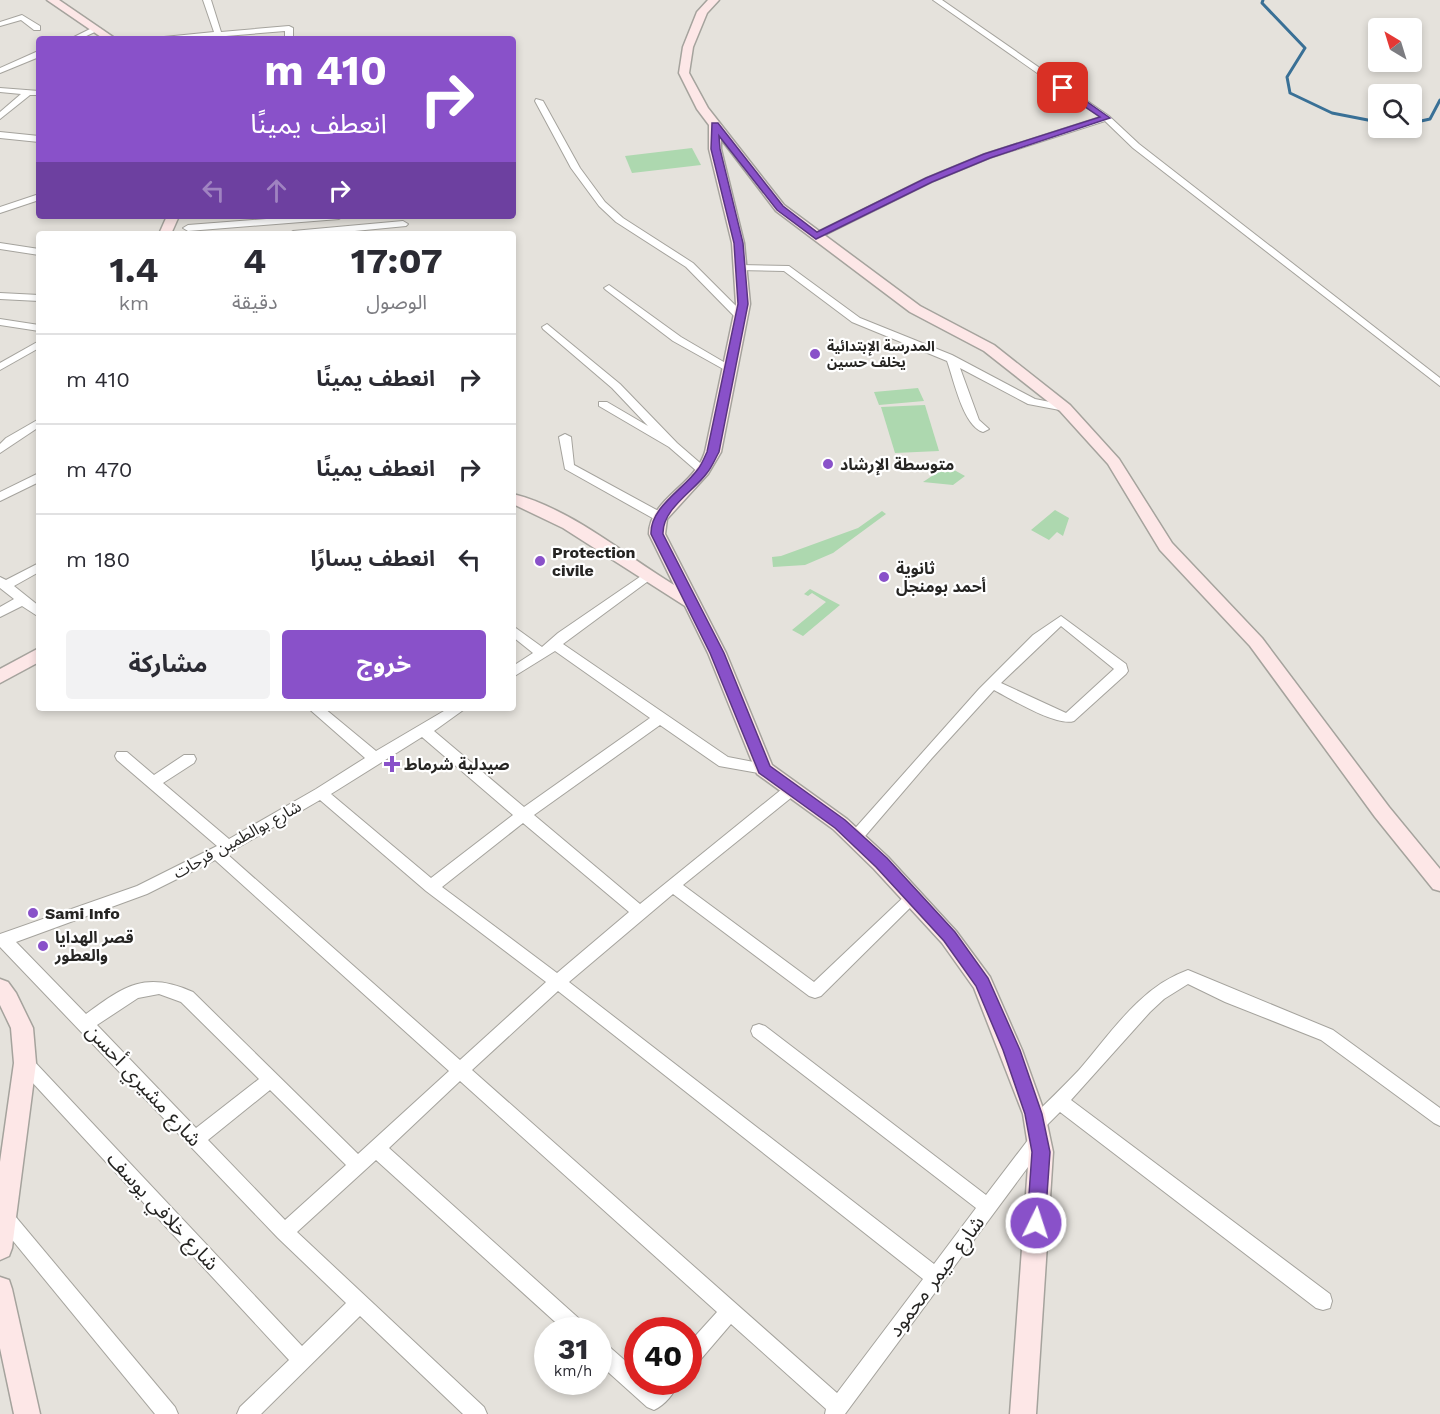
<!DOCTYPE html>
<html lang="ar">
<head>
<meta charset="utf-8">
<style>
	:root { --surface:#fff; --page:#f2f2f3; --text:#2b2b33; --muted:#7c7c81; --line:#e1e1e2; --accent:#8951c9 }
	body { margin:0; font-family:"Work Sans","Noto Sans Arabic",sans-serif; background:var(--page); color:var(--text); direction:rtl; height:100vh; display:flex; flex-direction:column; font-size:22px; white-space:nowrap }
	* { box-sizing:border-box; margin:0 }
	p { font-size:20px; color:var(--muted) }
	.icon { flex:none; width:33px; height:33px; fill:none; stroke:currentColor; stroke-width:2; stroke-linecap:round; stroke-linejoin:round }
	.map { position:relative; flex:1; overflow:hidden; direction:ltr }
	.side { position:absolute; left:36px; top:231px; width:480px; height:480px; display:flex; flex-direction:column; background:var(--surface); border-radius:6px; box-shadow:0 3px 9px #0003; direction:rtl }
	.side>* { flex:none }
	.top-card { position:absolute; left:36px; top:36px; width:480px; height:183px; border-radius:6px; box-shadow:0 3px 9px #0003; direction:rtl; background:#8951c9; color:#fff; overflow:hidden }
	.needle { width:39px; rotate:322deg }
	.fabs { position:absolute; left:1368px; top:18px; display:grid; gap:12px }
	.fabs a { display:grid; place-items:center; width:54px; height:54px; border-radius:6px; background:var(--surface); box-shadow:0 3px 9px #0003; font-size:30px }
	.speed { position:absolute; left:534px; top:1317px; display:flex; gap:12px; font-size:30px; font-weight:700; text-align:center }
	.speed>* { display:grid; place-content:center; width:78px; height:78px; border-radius:50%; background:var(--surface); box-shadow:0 3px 9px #0003; line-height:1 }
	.speed small { font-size:15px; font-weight:400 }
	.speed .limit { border:9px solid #d22; background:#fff; color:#111 }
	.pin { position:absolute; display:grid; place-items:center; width:51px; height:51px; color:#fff; margin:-26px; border-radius:12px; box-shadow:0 3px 9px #0006 }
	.me { position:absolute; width:66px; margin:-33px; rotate:4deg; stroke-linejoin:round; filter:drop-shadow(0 0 4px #0008) }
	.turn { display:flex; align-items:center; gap:21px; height:126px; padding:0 30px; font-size:27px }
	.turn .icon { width:78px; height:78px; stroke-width:2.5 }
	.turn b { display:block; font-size:42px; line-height:51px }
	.lanes { display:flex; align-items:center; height:57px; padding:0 30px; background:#0003; justify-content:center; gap:30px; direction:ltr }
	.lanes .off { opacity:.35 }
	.eta { display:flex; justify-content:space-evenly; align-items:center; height:102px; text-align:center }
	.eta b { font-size:36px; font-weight:700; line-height:42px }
	.action { display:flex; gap:12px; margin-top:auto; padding:12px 30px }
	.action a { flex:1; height:69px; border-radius:6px; background:var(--accent); color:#fff; font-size:24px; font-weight:700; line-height:69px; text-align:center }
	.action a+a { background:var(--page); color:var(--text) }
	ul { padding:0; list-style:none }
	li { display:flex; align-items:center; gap:18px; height:90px; padding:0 30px; border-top:2px solid var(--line) }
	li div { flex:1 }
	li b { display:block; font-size:22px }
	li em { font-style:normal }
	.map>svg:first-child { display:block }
	.green { fill:#add8af }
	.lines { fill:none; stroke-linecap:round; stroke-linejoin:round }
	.stream { stroke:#397096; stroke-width:3 }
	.street-casing { stroke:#a5a39d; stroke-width:2 }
	.secondary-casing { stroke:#a5a39d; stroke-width:3 }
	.street { fill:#fff; fill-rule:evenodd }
	.secondary { fill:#fde7e7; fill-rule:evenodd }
	.route { fill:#8951c9; stroke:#593583; stroke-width:1.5 }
	.poi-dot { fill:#8951c9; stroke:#fff; stroke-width:2 }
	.labels { text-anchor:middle; stroke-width:4.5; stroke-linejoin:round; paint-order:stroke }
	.far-poi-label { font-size:14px; font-weight:bold; fill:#262523; stroke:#fff; text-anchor:start }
	.poi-label { font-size:16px; font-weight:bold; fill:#262523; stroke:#fff; text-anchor:start }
	.street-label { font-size:16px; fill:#262523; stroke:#fff }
	.near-street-label { font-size:20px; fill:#262523; stroke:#fff }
</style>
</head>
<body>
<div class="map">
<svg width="1440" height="1414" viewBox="0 0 1440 1414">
	<rect width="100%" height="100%" fill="#e5e2dc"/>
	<g class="green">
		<polygon points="692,148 701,165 632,173 625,156"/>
		<polygon points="918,388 924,401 879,405 874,392"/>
		<polygon points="925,405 939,451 895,453 881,407"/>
		<polygon points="947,466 965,476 953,485 923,482"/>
		<polygon points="1055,510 1069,518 1063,536 1057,532 1049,540 1031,530"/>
		<polygon points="882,511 886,514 833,553 805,565 773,567 772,557 781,556 858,528"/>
		<polygon points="810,589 840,605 803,636 792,630 826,602 812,593 808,596 804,594"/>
	</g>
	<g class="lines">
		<g class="stream">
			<polyline points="1263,0 1262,3 1305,48 1287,77 1290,93 1332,113 1378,122"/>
			<polyline points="1412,123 1430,119 1440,100"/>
		</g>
		<defs>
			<g id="street">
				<polygon points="203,0 211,0 221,32 289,26 293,28 293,39 285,39 285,31 190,39 160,39 164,37 214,32"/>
				<polygon points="933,0 942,0 1109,116 1139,144 1440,378 1440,386 1133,148 1105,121 990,158 932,182 819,238 813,238 813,234 926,178 984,154 1100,117"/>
				<polygon points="22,15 40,26 40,30 34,30 21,20 0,26 0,22"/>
				<polygon points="94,27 101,29 80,39 70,39"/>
				<polygon points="36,52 39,52 39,57 0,73 0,68"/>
				<polygon points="0,88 39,91 39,95 30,95 0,119 0,112 21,94 0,92"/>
				<polygon points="536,99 543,101 580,168 605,202 623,218 693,263 744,314 744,318 736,318 686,267 616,222 599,206 571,168 535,101"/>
				<polygon points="0,132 39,136 39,142 0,138"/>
				<polygon points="39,194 39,200 0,213 0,207"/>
				<polygon points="304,216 344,216 339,219 188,231 183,228 188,225"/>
				<polygon points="403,221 408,224 406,226 324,234 288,234 293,231"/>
				<polygon points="0,243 39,249 39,255 0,249"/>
				<path d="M740 265 789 266 860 318 952 355 1035 399 1065 405 1070 408 1065 411 1028 404 960 368 979 420 989 429 983 432C963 426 954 380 947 361L852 322 784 271 737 270 735 268Z"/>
				<polygon points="609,285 681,337 734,368 733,370 725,370 673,341 606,290 604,288"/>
				<polygon points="0,293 39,295 39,301 0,299"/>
				<polygon points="0,319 39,325 39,331 0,325"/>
				<polygon points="547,324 620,384 677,443 707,469 707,473 699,473 669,447 599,406 599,402 607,402 648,426 612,388 543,329 542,327"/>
				<polygon points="39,341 39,348 0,370 0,363"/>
				<polygon points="39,419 39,427 0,453 0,444 6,438"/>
				<polygon points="565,434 571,437 574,465 664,514 666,517 664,520 656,520 565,469 559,437"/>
				<polygon points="39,473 39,482 0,501 0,492"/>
				<polygon points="39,563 39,572 14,586 39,606 39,617 22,606 0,617 0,607 14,599 0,588 0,577 6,580"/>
				<path d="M647 572 651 573 653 576 651 579 563 644 728 757 764 764 769 765 771 769 769 773 764 774 719 766 660 725 534 815 640 904 787 785H797L799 789 797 793 683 885 814 982 908 893 913 891 918 893 921 897 821 996 815 998 809 996 673 894 569 982 934 1264 976 1208 753 1036 751 1031 753 1026 759 1024 765 1026 986 1195 1034 1132 1030 1131 1027 1125 1030 1119C1046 1103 1063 1087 1079 1070 1111 1033 1140 987 1188 970L1333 1030 1440 1108V1126L1434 1123 1321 1040 1225 1002 1188 984 1164 999 1150 1012 1071 1100 1330 1294 1332 1301 1330 1308 1323 1310 1316 1308 1060 1112 1041 1131 1045 1132 1048 1138 1045 1144 845 1414H825L826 1409 731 1324 695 1366 688 1368V1344L717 1312 460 1081 389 1148 584 1323 586 1330H564L376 1160 297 1232 484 1407 487 1414H463L360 1316 261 1414H237L240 1407 289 1360 19 1068 17 1063 19 1058 25 1056 31 1058 302 1346 346 1303 278 1238 0 947V934L137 886 217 846 117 760 115 756 117 752H127L154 775 184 755H194L196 759 194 763 163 783 229 839 316 789 365 758 308 708H324L376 751 449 708H466L434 731 524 807 650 718 555 651 513 677V666L533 653 513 637V626L542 647 558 633ZM422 737 513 815 431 878 331 794ZM320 800 426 891 546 982 460 1060 227 854ZM523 823 629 912 557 973 442 887ZM215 860 449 1071 358 1154 193 992C146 971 125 985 86 1014L16 942 147 894ZM558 991 923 1279 837 1393 472 1070ZM159 994 181 1002 259 1079 196 1128 97 1025 138 998ZM270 1090 346 1165 285 1220 208 1140Z"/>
				<path d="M1061 616 1126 664 1128 671 1126 674 1074 721C1057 727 1011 699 994 690L932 758 860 842H850L848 838 850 834 979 689 1033 635ZM1061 626 1114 669 1066 713 1001 683Z"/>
				<polygon points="4,1207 10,1210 175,1407 178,1414 155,1414 0,1225 0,1209"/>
				<path d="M598 1341 605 1343 638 1372V1382H648L653 1386 657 1382H678C675 1393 665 1405 654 1410L647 1407 598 1363Z"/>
			</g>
			<g id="secondary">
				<polygon points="47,0 59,0 116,39 104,39"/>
				<path d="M708 0H719L707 13 693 47 689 73 708 108 784 205 920 306 994 345 1070 405 1119 459 1172 543 1262 638 1389 807 1440 869V891L1433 889 1375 817 1250 646 1160 550 1108 464 1060 411 984 351 910 312 776 211 721 139V149L744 243 750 304 721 452 708 474 667 519 665 534 726 653 772 765 847 819 888 857 956 931 990 977 1022 1050 1045 1114 1053 1152 1036 1414H1010L1029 1152 1023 1114 974 988 942 943 874 869 833 829 757 774 708 653 685 606 563 528 513 504V494C572 509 623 554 674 585L649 534C649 506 681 490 696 469 700 464 703 458 705 452L736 304 732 243 709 149V125L697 109 679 73 683 47 697 12Z"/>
				<polygon points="167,216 179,216 171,234 159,234"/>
				<polygon points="39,648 39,662 0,683 0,669"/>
				<polygon points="0,979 8,982 16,993 33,1028 36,1063 12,1248 9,1256 0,1260 0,1162 14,1063 11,1028 0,1005"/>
				<polygon points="0,1277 9,1280 12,1289 40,1414 14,1414 0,1348"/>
			</g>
		</defs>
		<use href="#street" class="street-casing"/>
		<use href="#secondary" class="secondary-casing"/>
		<use href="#street" class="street"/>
		<use href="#secondary" class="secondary"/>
	</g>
	<path class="route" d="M1060 87H1066L1110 118 990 158 932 182 816 239 777 210 719 136 720 149 743 243 748 304 719 452C715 459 712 467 707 473 694 491 662 509 663 534L724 653 770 766 845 820 887 858 955 932 988 978 1020 1050 1042 1114 1050 1152 1045 1223 1042 1229 1036 1232 1030 1229 1027 1223 1032 1152 1025 1114 1003 1050 976 986 944 941 876 867 835 828 759 773 710 653 651 534C650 507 684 489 698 469 702 464 704 458 707 452L738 304 734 243 711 149 712 123H718L783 206 817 232 926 178 984 154 1100 117 1060 90Z"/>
	<g class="poi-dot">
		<circle cx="815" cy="354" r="6"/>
		<circle cx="828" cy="464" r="6"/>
		<circle cx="540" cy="561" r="6"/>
		<circle cx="884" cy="577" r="6"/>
		<path d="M389 755h6v6h6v6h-6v6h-6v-6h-6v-6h6z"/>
		<circle cx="33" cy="913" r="6"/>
		<circle cx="43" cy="946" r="6"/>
	</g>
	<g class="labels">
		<g class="far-poi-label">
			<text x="827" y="351">المدرسة الإبتدائية<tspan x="827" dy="16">يخلف حسين</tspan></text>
		</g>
		<g class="poi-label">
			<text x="840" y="470">متوسطة الإرشاد</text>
			<text x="552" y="558">Protection<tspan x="552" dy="18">civile</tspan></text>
			<text x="896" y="574">ثانوية<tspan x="896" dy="18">أحمد بومنجل</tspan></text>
			<text x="404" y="770">صيدلية شرماط</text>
			<text x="45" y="919">Sami Info</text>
			<text x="55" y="943">قصر الهدايا<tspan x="55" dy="18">والعطور</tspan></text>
		</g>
		<g class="street-label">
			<text transform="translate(237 839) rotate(-29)" y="6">شارع بوالطمين فرحات</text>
		</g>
		<g class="near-street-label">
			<text transform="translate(144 1085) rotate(47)" y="7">شارع مشيري أحسن</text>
			<text transform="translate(163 1211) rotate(47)" y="7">شارع خلافي يوسف</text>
			<text transform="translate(936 1276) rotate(-53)" y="7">شارع حيمر محمود</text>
		</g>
	</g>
</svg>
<div class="fabs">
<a><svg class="needle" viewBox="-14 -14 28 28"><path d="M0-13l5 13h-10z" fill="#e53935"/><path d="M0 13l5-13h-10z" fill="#7c7c81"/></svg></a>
<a><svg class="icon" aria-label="search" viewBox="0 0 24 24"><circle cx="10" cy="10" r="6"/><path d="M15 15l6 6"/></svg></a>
</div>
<div class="speed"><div>31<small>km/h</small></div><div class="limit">40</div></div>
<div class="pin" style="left:1063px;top:88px;background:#d93025"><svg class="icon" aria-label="arrive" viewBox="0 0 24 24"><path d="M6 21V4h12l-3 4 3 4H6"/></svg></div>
<svg class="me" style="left:1036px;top:1223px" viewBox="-20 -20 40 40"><circle r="17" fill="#8951c9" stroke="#fff" stroke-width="3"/><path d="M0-11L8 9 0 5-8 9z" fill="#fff"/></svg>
<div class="top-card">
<div class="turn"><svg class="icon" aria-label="right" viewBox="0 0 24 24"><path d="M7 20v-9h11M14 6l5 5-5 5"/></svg><div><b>410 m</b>انعطف يمينًا</div></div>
<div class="lanes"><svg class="icon off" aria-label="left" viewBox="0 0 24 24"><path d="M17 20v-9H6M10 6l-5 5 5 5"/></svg><svg class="icon off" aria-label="ahead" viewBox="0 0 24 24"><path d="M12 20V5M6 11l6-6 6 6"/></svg><svg class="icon" aria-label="right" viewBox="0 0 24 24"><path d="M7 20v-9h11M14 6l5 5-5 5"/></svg></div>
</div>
<section class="side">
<div class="eta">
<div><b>17:07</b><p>الوصول</p></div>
<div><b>4</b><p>دقيقة</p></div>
<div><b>1.4</b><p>km</p></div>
</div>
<ul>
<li><svg class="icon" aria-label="right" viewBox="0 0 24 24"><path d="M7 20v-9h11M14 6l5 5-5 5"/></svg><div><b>انعطف يمينًا</b></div><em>410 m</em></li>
<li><svg class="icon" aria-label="right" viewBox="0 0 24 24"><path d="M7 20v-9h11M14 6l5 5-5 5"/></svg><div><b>انعطف يمينًا</b></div><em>470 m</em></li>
<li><svg class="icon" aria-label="left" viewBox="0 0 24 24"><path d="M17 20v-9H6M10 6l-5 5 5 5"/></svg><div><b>انعطف يسارًا</b></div><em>180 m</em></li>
</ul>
<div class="action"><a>خروج</a><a>مشاركة</a></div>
</section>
</div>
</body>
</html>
